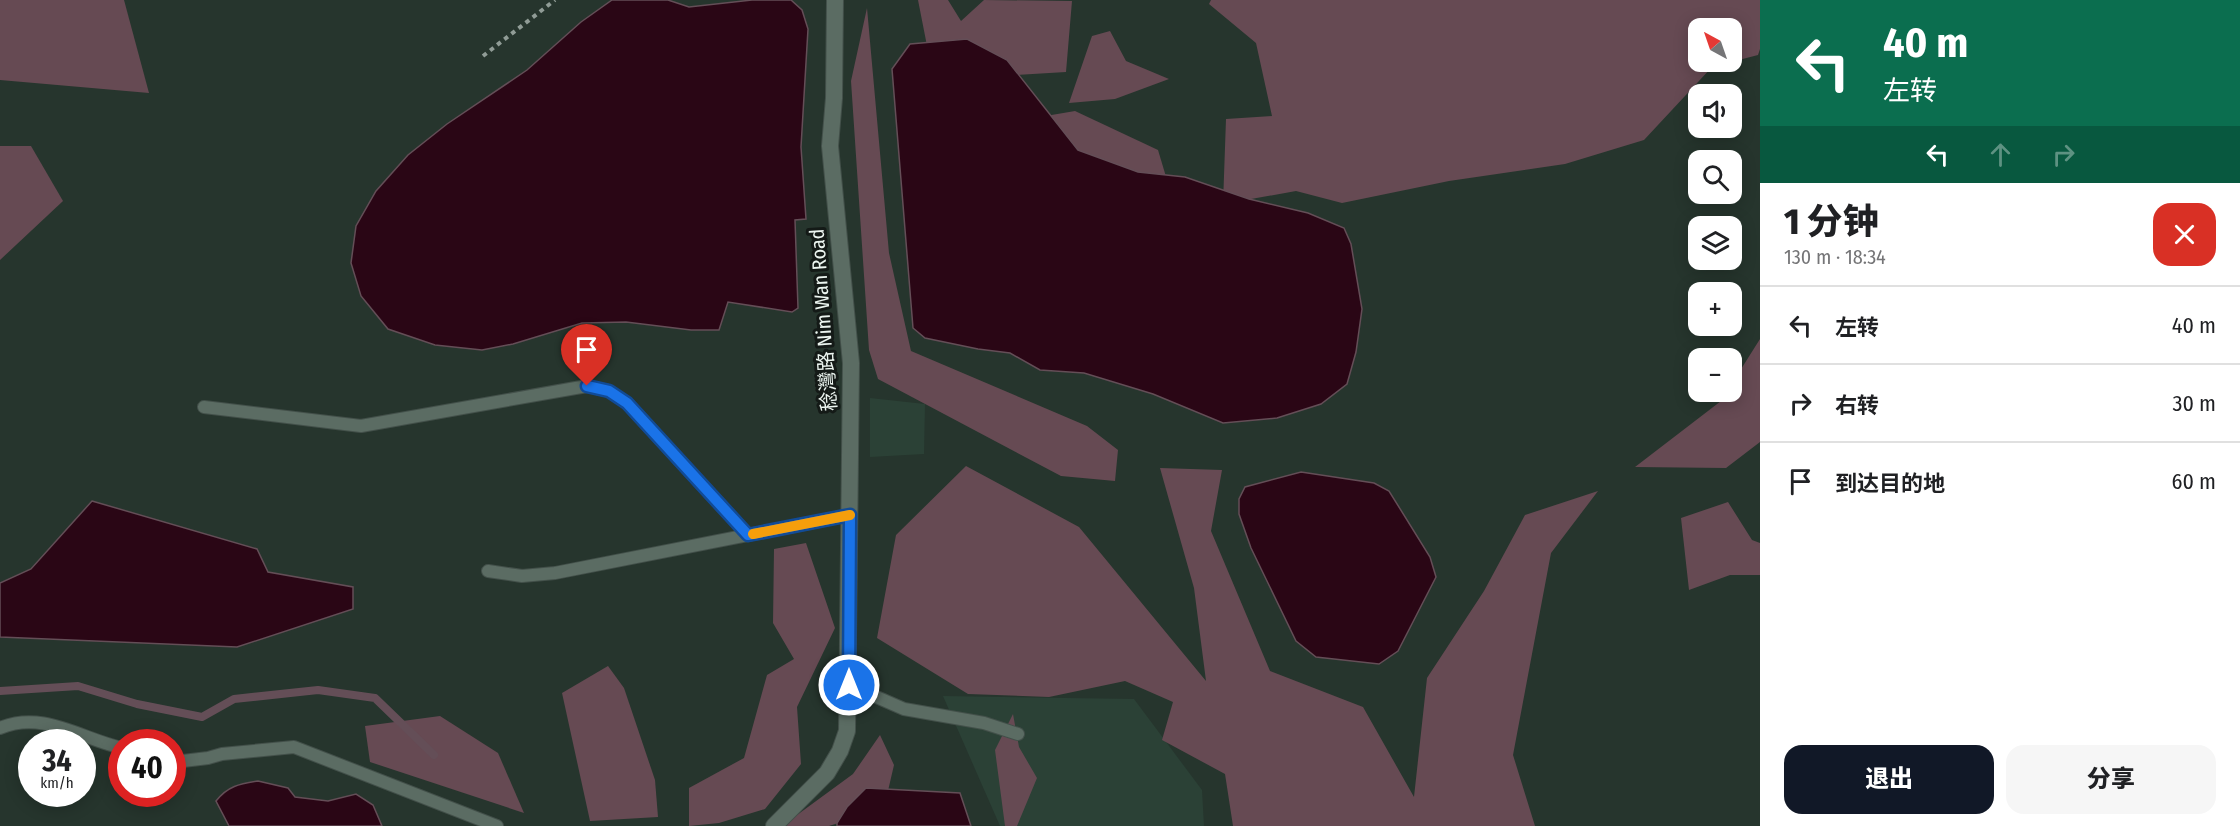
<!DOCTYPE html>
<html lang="zh">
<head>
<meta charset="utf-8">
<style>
	:root { --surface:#fff; --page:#f6f6f6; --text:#202124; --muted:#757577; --line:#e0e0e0; --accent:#111827 }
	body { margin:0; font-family:"Fira Sans Condensed","Noto Sans SC",sans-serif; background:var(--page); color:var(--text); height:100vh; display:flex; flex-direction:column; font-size:22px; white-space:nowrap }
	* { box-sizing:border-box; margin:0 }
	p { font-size:20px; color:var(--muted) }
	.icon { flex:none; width:33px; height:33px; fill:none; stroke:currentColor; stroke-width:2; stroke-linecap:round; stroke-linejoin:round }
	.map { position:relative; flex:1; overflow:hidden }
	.drawer { display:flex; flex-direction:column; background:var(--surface); width:480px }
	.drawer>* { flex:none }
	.top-card { background:#0b6e4f; color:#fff; overflow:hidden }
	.needle { width:39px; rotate:320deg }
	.buttons { position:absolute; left:1688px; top:18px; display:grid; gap:12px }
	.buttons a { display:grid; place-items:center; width:54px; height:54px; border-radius:12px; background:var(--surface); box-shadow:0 3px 15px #0003; font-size:30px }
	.speed { position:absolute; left:18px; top:729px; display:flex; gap:12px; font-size:30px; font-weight:700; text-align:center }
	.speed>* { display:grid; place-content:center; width:78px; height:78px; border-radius:50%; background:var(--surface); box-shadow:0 3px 15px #0003; line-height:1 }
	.speed small { font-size:15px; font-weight:400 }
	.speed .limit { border:9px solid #d22; background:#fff; color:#111 }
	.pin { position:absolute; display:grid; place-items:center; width:51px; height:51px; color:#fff; margin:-62px -26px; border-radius:50% 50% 50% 0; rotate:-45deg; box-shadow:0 0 6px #0007 }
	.pin .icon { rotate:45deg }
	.me { position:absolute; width:66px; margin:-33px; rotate:0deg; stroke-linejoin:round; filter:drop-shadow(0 0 4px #0008) }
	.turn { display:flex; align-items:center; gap:21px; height:126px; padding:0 24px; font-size:27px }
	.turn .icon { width:78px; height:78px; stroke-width:2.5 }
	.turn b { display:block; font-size:42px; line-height:51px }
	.lanes { display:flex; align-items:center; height:57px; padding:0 24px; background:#0003; justify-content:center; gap:30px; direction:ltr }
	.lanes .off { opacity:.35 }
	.round { display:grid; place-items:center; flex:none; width:63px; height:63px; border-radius:18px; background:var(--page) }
	.overview { display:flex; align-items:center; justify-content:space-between; height:102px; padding:0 24px }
	h1 { font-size:36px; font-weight:800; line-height:45px }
	.primary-button { display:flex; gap:12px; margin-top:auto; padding:12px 24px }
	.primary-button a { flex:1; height:69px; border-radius:18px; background:var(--accent); color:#fff; font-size:24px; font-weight:800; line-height:69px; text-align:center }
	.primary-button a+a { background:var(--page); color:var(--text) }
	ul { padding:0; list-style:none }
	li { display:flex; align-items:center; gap:18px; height:78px; padding:0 24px; border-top:2px solid var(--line) }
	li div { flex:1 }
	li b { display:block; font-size:22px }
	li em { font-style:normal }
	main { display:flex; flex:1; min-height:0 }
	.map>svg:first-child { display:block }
	.built { fill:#2b4136 }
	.green { fill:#664a53; fill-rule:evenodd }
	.water { fill:#2a0615; stroke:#644e57; stroke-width:1.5 }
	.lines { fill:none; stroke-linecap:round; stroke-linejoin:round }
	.stream { stroke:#644e57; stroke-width:8 }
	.service-casing { stroke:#43504a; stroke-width:14 }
	.tertiary-casing { stroke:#43504a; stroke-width:18 }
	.path { stroke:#909c96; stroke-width:4; stroke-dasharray:4.5 4.5; stroke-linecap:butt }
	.service { stroke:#5b6c63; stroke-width:12 }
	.tertiary { stroke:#5b6c63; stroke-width:16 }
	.route-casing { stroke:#114b97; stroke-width:15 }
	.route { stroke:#1a73e8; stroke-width:10 }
	.slow { stroke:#f59e0b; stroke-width:10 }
	.labels { text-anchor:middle; stroke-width:6; stroke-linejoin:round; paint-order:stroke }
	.street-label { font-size:20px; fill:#ecf5f0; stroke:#141a17 }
</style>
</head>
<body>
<main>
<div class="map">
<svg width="1760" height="826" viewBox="0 0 1760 826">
	<rect width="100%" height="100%" fill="#26352d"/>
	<g class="built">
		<polygon points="870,398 925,404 924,454 870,457"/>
		<polygon points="943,696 1134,699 1202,790 1204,826 1000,826"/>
	</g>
	<g class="green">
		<polygon points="0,0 124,0 149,93 0,80"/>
		<polygon points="918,0 948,0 961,21 984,0 1072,1 1066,72 1001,76 929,56"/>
		<path d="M1211 0H1760V49L1758 55 1712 67 1644 140 1565 164 1449 181 1342 203 1296 191 1223 204 1226 119 1272 116 1256 43 1209 4ZM1698 28H1731V62H1698Z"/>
		<polygon points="867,8 889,253 911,351 1087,426 1118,450 1115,481 1061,476 878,379 869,350 851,81"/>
		<polygon points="1110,31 1126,61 1169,79 1115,99 1069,103 1092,36"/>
		<polygon points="1075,111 1158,150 1170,190 1084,184 1028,119"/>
		<polygon points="0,146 31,146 63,201 0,260"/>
		<polygon points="1760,339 1760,442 1726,468 1635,467 1721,401 1727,392 1731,392 1731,385"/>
		<polygon points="966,466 1079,527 1206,681 1194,588 1160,468 1222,470 1211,531 1270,671 1363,707 1414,797 1427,678 1484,591 1525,515 1598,491 1551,553 1513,755 1535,826 1233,826 1225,774 1162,740 1173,702 1125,681 1049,697 968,694 877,638 896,535"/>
		<polygon points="1728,502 1752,540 1760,543 1760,575 1730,575 1689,590 1681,518"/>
		<polygon points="806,543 835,628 797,707 801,764 765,809 719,823 689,826 689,788 744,758 767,675 794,659 773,623 774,549"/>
		<polygon points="608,666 624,688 655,780 658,817 590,821 562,693"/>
		<polygon points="1013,714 1019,747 1037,778 1017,826 1005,826 995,750"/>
		<polygon points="440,716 498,753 524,813 370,762 365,726"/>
		<polygon points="880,735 894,765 884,808 829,826 782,826 853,774"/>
	</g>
	<g class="water">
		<polygon points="612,0 668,0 689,7 752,0 791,0 802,10 808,29 801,147 806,219 795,220 798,308 792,312 728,302 719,330 691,330 626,322 582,323 513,344 482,350 435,345 388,329 361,296 351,263 356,226 376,191 408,155 447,124 527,70 581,22"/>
		<polygon points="967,39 1007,60 1078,150 1138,172 1185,177 1249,199 1308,213 1344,228 1351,244 1362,309 1356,352 1347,384 1321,404 1277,418 1223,423 1153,394 1084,373 1040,370 1010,353 978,349 925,338 913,328 892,69 910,44"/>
		<polygon points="1301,472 1374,483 1389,491 1430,557 1436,577 1398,651 1379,664 1316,657 1296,641 1251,548 1239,514 1239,499 1245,487"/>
		<polygon points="92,501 257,549 268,572 353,587 353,609 237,647 0,637 0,583 31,569"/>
		<path d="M258 781 288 788 295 797 328 801 356 794 373 805 382 826H229L216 801C228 786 239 784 258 781Z"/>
		<polygon points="866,788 960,793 971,826 837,826 837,823 847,807"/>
	</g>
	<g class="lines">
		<polyline class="stream" points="0,691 78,686 137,704 202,717 234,699 318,690 375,698 434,755"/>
		<defs>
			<g id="service">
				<polyline points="204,407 361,426 587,386 609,391 627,403 748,535"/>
				<polyline points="488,571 522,576 555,573 850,515"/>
				<polyline points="849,685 904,709 984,723 1018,734"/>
				<path d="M0 728C43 710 81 739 122 748"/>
				<polyline points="172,759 183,761 208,758 222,754 294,747 497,826"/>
			</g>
			<polyline id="tertiary" points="774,826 827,773 840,751 847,731 851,363 830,146 834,98 835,0"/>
		</defs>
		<use href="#service" class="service-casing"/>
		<use href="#tertiary" class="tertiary-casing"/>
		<polyline class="path" points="483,56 555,0"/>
		<use href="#service" class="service"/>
		<use href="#tertiary" class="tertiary"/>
	</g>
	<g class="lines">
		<defs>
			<polyline id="route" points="587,386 609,391 627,403 748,535 850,515 849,685"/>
		</defs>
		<use href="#route" class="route-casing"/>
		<use href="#route" class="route"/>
		<polyline class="slow" points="753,534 850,515"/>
	</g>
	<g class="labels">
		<g class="street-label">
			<text transform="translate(823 320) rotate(-94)" y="7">稔灣路 Nim Wan Road</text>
		</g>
	</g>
</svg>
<div class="buttons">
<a><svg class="needle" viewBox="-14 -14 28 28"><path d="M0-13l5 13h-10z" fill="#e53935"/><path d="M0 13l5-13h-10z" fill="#757577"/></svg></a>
<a><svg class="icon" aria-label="sound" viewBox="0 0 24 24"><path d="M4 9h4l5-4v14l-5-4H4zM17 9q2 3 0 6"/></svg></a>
<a><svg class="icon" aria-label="search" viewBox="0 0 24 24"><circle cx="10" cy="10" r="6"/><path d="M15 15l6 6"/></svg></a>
<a><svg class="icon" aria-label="layers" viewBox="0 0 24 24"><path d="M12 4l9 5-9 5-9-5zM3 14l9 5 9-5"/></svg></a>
<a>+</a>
<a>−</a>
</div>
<div class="speed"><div>34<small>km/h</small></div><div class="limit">40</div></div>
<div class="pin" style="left:587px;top:386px;background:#d93025"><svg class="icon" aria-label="arrive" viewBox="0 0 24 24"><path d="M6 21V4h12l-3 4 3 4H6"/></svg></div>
<svg class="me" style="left:849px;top:685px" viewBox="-20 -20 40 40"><circle r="17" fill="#1a73e8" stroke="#fff" stroke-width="3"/><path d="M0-11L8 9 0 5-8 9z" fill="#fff"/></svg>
</div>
<section class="drawer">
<div class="top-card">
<div class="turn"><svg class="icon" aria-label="left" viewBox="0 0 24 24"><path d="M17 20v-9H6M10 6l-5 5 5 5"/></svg><div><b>40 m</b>左转</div></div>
<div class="lanes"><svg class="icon" aria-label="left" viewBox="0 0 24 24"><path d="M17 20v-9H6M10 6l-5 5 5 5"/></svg><svg class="icon off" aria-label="ahead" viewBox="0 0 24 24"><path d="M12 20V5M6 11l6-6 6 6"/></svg><svg class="icon off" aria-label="right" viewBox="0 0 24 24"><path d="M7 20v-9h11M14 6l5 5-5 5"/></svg></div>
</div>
<div class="overview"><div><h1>1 分钟</h1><p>130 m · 18:34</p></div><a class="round" style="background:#d93025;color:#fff"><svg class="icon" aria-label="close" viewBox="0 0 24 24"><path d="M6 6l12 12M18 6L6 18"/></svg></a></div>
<ul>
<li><svg class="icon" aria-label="left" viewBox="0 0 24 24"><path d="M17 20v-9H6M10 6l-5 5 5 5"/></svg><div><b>左转</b></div><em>40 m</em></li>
<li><svg class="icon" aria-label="right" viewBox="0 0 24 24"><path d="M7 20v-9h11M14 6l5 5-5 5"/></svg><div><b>右转</b></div><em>30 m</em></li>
<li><svg class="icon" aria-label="arrive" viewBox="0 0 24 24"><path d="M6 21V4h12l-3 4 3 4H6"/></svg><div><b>到达目的地</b></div><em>60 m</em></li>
</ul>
<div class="primary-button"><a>退出</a><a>分享</a></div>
</section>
</main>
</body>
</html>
